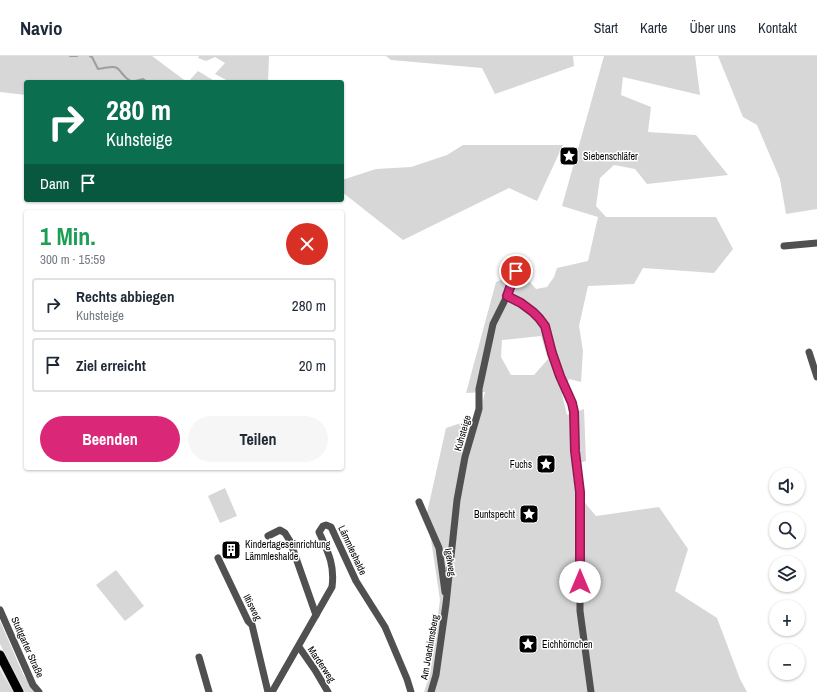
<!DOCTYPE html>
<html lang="de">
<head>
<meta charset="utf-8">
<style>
	:root { --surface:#fff; --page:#f6f6f7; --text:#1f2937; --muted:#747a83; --line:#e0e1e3; --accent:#db2777 }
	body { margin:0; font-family:"Archivo Narrow",sans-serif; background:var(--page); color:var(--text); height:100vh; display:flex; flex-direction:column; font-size:15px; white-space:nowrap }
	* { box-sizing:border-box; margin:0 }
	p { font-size:13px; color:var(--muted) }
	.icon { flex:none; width:22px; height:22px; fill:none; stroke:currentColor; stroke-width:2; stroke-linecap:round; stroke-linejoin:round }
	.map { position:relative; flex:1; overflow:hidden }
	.panel { position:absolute; left:24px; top:154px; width:320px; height:260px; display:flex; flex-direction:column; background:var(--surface); border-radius:4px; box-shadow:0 1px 3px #0004 }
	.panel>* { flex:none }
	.hud { position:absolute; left:24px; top:24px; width:320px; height:122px; border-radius:4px; box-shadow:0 1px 3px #0004; background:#0b6e4f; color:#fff; overflow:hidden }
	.controls { position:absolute; left:769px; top:412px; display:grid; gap:8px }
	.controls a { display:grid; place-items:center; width:36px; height:36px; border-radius:50%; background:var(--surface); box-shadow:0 1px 3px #0004; font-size:20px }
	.pin { position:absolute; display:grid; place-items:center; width:34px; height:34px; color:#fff; margin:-17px; border:2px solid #fff; border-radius:50%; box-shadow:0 1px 4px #0007 }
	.me { position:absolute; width:44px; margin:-22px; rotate:0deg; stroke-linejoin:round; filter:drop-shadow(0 0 3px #0008) }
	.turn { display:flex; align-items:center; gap:14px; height:84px; padding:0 16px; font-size:18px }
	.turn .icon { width:52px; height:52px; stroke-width:2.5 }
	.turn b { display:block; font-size:28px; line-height:34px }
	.then { display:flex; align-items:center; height:38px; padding:0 16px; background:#0003; gap:8px; font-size:15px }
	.round { display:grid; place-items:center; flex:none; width:42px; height:42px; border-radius:21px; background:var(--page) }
	.overview { display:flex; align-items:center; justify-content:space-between; height:68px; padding:0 16px }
	h1 { font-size:24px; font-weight:700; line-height:30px; color:#1e9e55 }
	.primary-button { display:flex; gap:8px; margin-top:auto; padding:8px 16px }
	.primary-button a { flex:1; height:46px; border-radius:24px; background:var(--accent); color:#fff; font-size:16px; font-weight:700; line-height:46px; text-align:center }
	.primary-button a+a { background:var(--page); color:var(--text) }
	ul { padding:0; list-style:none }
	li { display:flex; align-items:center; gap:12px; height:54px; margin:0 8px 6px; padding:0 8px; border:2px solid var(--line); border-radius:4px }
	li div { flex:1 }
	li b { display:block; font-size:15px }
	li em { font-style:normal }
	header { display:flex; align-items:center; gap:24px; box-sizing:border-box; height:56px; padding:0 20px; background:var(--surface); border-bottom:1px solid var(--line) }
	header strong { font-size:19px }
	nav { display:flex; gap:22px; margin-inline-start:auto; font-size:14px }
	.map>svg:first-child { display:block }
	.green { fill:#d7d7d7; fill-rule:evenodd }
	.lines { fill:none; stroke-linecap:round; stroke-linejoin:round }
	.stream { stroke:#9e9e9e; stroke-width:2 }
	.major-casing { stroke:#dbdbdb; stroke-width:11 }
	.minor { stroke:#505050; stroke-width:7 }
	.major { stroke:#000; stroke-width:9 }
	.route-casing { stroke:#8e194d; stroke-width:10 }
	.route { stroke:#db2777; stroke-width:7 }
	.labels { text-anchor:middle; stroke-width:3; stroke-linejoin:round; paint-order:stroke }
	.poi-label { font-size:10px; fill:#000; stroke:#fff; text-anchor:start }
	.street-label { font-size:10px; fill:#000; stroke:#fff }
</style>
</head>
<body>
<header>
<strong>Navio</strong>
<nav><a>Start</a><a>Karte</a><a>Über uns</a><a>Kontakt</a></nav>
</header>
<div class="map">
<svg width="817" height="636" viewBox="0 0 817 636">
	<rect width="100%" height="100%" fill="#fff"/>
	<g class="green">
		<polygon points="0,0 152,0 187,26 26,26 26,39 0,36"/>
		<polygon points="199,0 269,0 268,26 230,26 215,18 225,7 215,1 206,5 198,2"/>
		<polygon points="386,0 573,0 574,10 495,38 482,12 391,4"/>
		<path d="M604 0H695L700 39 623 21 621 39 651 51 648 76 696 79 728 119 647 128 635 113 614 109 600 122 596 150 606 161H716L733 193 714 217 643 212 634 228 588 230 579 270 583 295 581 326 569 323 562 338 567 359 584 353 586 405 572 409 575 435 596 460 659 451 688 493 675 535 717 562 740 623 747 636H424L430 618 440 544 427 457 446 372 479 361 485 336 466 337 496 226 521 216 536 233 547 231 554 221 557 212 588 205 598 161 562 150ZM541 280 548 303 534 319H511L501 301 502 284Z"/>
		<polygon points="718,0 817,0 817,153 786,158 780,123 757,69 743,61"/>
		<polygon points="198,15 216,26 188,26"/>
		<polygon points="463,89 563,89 537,145 509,132 403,184 342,136 342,124 376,113 411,111 447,99"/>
		<polygon points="225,432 237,460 220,467 208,440"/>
		<polygon points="116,514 144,550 125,565 96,529"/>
		<polygon points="0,565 23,618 35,636 25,636 0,588"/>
		<polygon points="0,613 13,636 0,636"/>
	</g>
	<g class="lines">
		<g class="stream">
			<polyline points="70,0 77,0"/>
			<path d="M90 0 92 1 98 13C127 7 113 15 132 26L143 23 147 26"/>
		</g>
		<defs>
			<polyline id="major" points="0,599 19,636"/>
		</defs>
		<use href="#major" class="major-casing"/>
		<g class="minor">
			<polyline points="784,190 817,187"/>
			<polyline points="507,240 521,247 533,256 539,262 545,270 552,297 560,320 572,347 574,356 575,395 580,436 580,555 591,636"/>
			<polyline points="809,296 817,321"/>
			<polyline points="419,446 439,492 445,536"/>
			<polyline points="268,480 280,474 285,477 290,485 316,559"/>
			<polyline points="218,502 248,565 252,569 268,636"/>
			<polyline points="0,554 33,629 39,636"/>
			<polyline points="299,591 315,614 328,636"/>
			<polyline points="199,601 209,636"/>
			<path d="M272 636 332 531C335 509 328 496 319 476L323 470 326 469 331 471 356 525 385 571 407 623 411 636"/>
			<polyline points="431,636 436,619 446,548 457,444 465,401 479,353 479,333 493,268 507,240 516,215"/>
		</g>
		<use href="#major" class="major"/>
	</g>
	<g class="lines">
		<defs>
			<polyline id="route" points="516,215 507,240 521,247 533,256 539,262 545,270 552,297 560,320 572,347 574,356 575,395 580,436 580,526"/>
		</defs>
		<use href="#route" class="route-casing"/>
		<use href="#route" class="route"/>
	</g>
	<defs>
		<symbol id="sight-square" viewBox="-11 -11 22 22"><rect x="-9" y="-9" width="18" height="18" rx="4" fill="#000" stroke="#fff"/><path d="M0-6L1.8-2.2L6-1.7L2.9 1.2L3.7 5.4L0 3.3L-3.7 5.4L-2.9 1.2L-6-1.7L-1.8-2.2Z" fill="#fff"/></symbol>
		<symbol id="building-square" viewBox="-11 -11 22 22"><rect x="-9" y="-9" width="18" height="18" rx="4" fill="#000" stroke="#fff"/><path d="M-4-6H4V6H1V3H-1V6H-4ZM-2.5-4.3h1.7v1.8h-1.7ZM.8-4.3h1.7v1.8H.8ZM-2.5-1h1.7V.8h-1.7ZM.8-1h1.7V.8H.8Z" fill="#fff"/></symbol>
	</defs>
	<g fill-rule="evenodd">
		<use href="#sight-square" x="558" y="89" width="22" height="22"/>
		<use href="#sight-square" x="535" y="397" width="22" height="22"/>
		<use href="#sight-square" x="518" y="447" width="22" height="22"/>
		<use href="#building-square" x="220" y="483" width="22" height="22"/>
		<use href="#sight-square" x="517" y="577" width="22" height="22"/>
	</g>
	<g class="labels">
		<g class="poi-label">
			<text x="583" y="104">Siebenschläfer</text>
			<text x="532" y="412" text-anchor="end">Fuchs</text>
			<text x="515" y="462" text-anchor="end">Buntspecht</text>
			<text x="245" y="492">Kindertageseinrichtung<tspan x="245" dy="12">Lämmleshalde</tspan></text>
			<text x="542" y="592">Eichhörnchen</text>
		</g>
		<g class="street-label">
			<text transform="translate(462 377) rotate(-74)" y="4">Kuhsteige</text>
			<text transform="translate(353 494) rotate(65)" y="4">Lämmleshalde</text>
			<text transform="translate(451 506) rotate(81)" y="4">Igelweg</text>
			<text transform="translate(253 551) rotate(63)" y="4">Iltisweg</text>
			<text transform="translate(28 591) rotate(66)" y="4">Stuttgarter Straße</text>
			<text transform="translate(429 591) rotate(-80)" y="4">Am Joachimsberg</text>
			<text transform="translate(322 608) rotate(56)" y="4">Marderweg</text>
		</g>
	</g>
</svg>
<div class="controls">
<a><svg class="icon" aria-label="sound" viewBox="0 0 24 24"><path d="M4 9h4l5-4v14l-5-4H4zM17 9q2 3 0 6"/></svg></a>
<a><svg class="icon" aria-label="search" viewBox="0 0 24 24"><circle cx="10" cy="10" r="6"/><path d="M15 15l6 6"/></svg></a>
<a><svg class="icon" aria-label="layers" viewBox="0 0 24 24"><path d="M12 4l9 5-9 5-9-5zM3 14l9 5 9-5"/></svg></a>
<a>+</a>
<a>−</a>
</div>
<div class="pin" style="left:516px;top:215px;background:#d93025"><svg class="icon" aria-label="arrive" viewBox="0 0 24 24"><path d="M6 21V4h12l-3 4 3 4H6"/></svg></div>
<svg class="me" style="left:580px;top:526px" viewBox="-20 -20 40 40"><circle r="19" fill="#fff"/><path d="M0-13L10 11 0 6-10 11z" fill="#db2777"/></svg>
<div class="hud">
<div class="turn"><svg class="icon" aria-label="right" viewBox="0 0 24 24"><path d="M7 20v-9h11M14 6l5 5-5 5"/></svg><div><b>280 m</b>Kuhsteige</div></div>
<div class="then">Dann<svg class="icon" aria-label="arrive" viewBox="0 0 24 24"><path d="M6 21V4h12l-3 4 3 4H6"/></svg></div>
</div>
<section class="panel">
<div class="overview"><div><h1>1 Min.</h1><p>300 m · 15:59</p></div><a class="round" style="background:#d93025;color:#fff"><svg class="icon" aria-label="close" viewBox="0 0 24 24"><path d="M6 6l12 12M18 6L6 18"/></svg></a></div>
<ul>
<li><svg class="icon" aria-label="right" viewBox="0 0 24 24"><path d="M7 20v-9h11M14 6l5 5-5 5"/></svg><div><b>Rechts abbiegen</b><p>Kuhsteige</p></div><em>280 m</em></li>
<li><svg class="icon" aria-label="arrive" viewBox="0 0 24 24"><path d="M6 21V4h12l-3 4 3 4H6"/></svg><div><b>Ziel erreicht</b></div><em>20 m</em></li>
</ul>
<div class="primary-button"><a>Beenden</a><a>Teilen</a></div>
</section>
</div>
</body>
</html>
